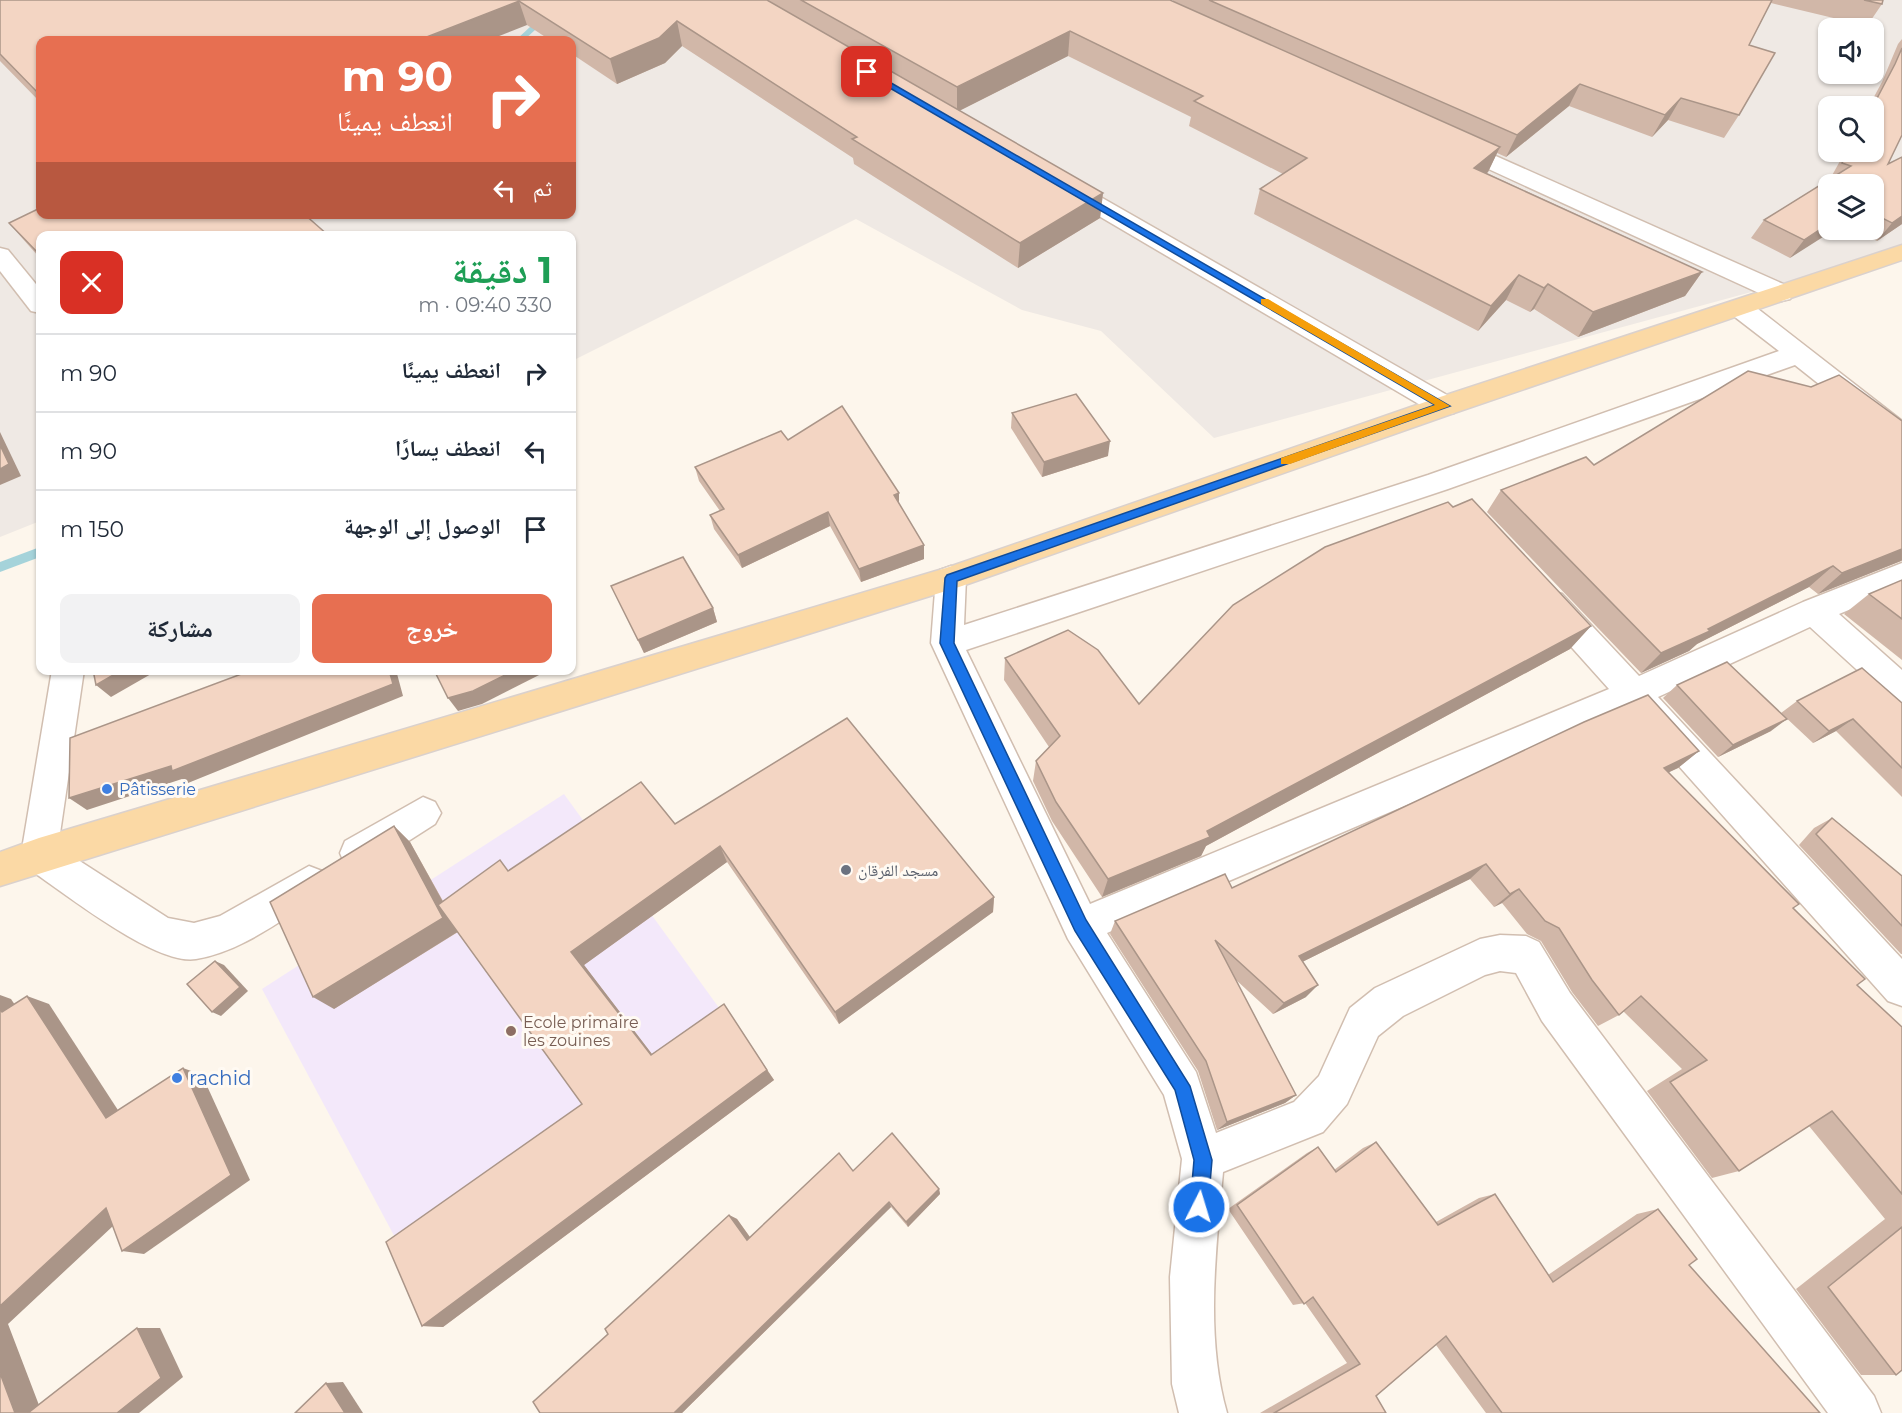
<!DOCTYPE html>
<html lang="ar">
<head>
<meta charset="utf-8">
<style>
	:root { --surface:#fff; --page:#f2f2f3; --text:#1f2937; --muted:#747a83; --line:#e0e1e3; --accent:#e76f51 }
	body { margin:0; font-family:Montserrat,"Noto Naskh Arabic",sans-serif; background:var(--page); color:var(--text); direction:rtl; height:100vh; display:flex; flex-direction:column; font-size:22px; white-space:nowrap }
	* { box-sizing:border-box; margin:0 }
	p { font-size:20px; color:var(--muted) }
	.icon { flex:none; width:33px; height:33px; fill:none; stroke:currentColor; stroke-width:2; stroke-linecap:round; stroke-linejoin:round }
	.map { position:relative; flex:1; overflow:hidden; direction:ltr }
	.details { position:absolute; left:36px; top:231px; width:540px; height:444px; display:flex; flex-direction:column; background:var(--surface); border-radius:12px; box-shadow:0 2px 4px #0004; direction:rtl }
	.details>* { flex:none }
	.banner { position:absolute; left:36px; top:36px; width:540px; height:183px; border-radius:12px; box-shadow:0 2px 4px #0004; direction:rtl; background:#e76f51; color:#fff; overflow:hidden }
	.tools { position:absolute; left:1818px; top:18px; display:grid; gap:12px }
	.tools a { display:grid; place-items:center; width:66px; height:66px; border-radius:12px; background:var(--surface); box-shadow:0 2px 4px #0004; font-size:30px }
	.pin { position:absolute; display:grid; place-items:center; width:51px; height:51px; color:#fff; margin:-26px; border-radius:12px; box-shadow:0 3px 9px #0006 }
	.me { position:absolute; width:66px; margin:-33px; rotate:5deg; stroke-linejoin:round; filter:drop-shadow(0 0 4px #0008) }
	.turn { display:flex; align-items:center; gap:21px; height:126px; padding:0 24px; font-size:27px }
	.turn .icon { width:78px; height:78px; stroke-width:2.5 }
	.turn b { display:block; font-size:42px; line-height:51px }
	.then { display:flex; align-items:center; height:57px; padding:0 24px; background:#0003; gap:12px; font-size:22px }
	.round { display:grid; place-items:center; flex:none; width:63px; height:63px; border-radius:12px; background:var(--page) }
	.head { display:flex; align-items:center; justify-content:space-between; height:102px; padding:0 24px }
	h1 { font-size:36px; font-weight:700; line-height:45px; color:#1e9e55 }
	.primary-button { display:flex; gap:12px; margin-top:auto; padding:12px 24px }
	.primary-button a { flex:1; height:69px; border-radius:12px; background:var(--accent); color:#fff; font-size:24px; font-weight:700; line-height:69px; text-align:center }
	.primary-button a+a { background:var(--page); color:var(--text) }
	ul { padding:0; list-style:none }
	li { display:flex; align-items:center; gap:18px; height:78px; padding:0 24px; border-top:2px solid var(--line) }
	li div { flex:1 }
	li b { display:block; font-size:22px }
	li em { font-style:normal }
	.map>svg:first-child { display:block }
	.industrial { fill:#efe9e4; fill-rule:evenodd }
	.education { fill:#f3e8fa }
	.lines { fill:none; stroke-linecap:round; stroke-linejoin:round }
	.stream { fill:#a5d3da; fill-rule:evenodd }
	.minor-casing { stroke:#d1beb0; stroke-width:3 }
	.major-casing { stroke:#dad1cd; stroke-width:3 }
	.minor { fill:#fff; fill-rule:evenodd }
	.major { fill:#fbd9a5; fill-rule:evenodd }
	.wall { fill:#d1b7a8 }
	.shaded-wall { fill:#aa9588 }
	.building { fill:#f3d5c3; stroke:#aa9588; stroke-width:1.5 }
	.route { fill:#1a73e8; stroke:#114b97; stroke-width:1.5 }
	.slow { fill:#f59e0b }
	.shop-dot { fill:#3f7fe0; stroke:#fffaf3; stroke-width:2 }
	.worship-dot { fill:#6b7280; stroke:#fffaf3; stroke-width:2 }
	.education-dot { fill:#8d6e63; stroke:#fffaf3; stroke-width:2 }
	.labels { text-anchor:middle; stroke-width:6; stroke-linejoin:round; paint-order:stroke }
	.shop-label { font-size:16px; fill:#366cbe; stroke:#fffaf3; text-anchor:start }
	.worship-label { font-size:16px; fill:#5b616d; stroke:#fffaf3; text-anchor:start }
	.education-label { font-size:16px; fill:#785e54; stroke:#fffaf3; text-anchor:start }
	.near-shop-label { font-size:20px; fill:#366cbe; stroke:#fffaf3; text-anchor:start }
</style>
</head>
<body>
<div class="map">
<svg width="1902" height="1413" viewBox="0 0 1902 1413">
	<rect width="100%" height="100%" fill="#fdf6ec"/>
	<path class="industrial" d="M0 0H1902V251L1214 438 1101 331 1022 310 856 219 572 361V236H40V521L0 537ZM1828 28H1874V74H1828ZM40 40H572V214H40ZM1828 106H1874V152H1828ZM1828 184H1874V230H1828Z"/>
	<polygon class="education" points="564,794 767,1074 443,1327 262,989"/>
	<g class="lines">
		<g class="stream">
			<polygon points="559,0 568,0 524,40 516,40"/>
			<polygon points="40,547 40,557 0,572 0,562"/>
		</g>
		<defs>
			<g id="minor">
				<polygon points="1453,137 1790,287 1793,293 1790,299 1781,301 1772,299 1445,149 1442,144 1445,139"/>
				<polygon points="1061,177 1069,179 1454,399 1457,406 1454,413 1444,415 1434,413 1053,189 1050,184 1053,179"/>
				<polygon points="0,248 8,250 40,289 40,313 31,311 0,271"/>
				<path d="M1740 300 1749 302 1902 421V445L1892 442 1795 365 1448 489 966 650 1090 904 1609 689 1540 612 1536 603 1540 594 1551 591 1562 594 1639 676 1803 602 1902 563V588L1839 614 1902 670V704L1890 700 1810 627 1658 697 1902 959V1006L1888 1001 1629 710 1107 933 1196 1072 1216 1133 1294 1102 1319 1076 1350 1008 1375 988 1480 939 1500 935 1526 936 1539 942 1570 993 1874 1396 1881 1413H1828L1542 1021 1516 973 1500 971 1485 975 1403 1016 1378 1036 1347 1104 1323 1132 1223 1172C1216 1251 1205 1336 1227 1413H1179L1172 1384 1170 1277 1182 1159 1164 1095 1068 939 931 643 936 578 940 570 951 566 962 570 966 578 964 625 1428 475 1779 351 1731 314 1727 308 1731 302Z"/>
				<path d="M52 670H84L58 847 168 918 194 923 220 916 309 866 322 871 327 883 322 895C282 919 243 951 196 959 155 966 62 891 26 867L21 855Z"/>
				<polygon points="423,797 435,802 441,813 435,824 371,865 358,870 345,865 340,853 345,841"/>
			</g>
			<polygon id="major" points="1902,245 1902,260 1454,413 962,586 0,886 0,852 39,838 946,568 1434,399"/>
		</defs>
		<use href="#minor" class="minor-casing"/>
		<use href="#major" class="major-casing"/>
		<use href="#minor" class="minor"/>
		<use href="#major" class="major"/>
	</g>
	<g class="wall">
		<polygon points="0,0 1152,0 1173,1 1173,0 1883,0 1882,4 1867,26 1771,3 1749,45 1739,115 1724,138 1668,120 1652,137 1569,106 1506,157 1497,153 1488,172 1487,173 1702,272 1685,296 1578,337 1534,309 1530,312 1506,300 1478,331 1254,214 1260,189 1283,174 1189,126 1191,117 1068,56 959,111 1103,193 1100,218 1018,268 854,164 853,158 682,46 665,63 617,84 572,54 572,40 550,40 527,25 40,40 40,102 0,61"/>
		<polygon points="1902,39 1902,135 1888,164 1902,224 1877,241 1854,230 1874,230 1874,184 1828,230 1790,258 1751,238 1764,220 1830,179 1845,152 1874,152 1874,106 1869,106 1882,82 1898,44"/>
		<polygon points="9,223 40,236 40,258 30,247"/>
		<polygon points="1012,413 1108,456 1042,477 1011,428"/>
		<polygon points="1902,421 1902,561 1901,561 1818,594 1809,587 1697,644 1689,651 1641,673 1487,512 1501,490 1594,465"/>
		<polygon points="788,440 899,504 924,559 861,582 830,526 742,568 714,529 710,515 720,511 699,481 695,467"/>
		<polygon points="1453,507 1591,626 1570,649 1206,846 1201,856 1102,897 1052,821 1033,781 1036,761 1049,747 1004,680 1005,658 1139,704"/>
		<polygon points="1902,580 1902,660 1844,614 1869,594"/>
		<polygon points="611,586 713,608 717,622 644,653"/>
		<polygon points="1677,685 1771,731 1718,757 1663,698"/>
		<polygon points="1797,701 1902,703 1902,797 1836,731 1813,743 1781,713"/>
		<polygon points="1699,751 1678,768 1669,772 1793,908 1857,985 1902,1027 1902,1370 1896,1375 1861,1375 1796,1289 1885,1219 1809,1126 1739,1171 1712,1178 1647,1091 1682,1069 1623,1011 1619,1015 1598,1026 1572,992 1541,941 1527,934 1502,903 1494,907 1470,879 1302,962 1306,997 1273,1014 1235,979 1296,1095 1285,1103 1217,1130 1198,1071 1110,934 1115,921 1232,888"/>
		<polygon points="1832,818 1902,876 1902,954 1901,954 1799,845 1814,828"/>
		<polygon points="675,824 994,897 993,912 839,1024 727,862 584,965 652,1054 724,1004 774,1080 443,1327 422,1326 582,1104 458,932 334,1009 394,826 410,842 443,901 509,870"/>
		<polygon points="1376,1142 1436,1222 1479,1198 1495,1194 1548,1275 1637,1214 1658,1209 1689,1265 1820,1413 1486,1413 1436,1345 1376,1396 1386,1413 1260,1413 1347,1363 1305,1303 1293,1305 1228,1209 1307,1153 1318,1147 1334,1170 1363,1148"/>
		<polygon points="853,1171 939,1189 940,1194 908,1227 891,1207 682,1413 540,1413 608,1334 729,1215 737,1219 750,1237"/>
	</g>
	<g class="shaded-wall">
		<polygon points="519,1 527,25 489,40 419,40"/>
		<polygon points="677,21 682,46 665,63 617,84 610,59"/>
		<polygon points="1070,31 1068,56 957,112 957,87"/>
		<polygon points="1580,84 1569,106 1506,157 1517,135"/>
		<polygon points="1681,98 1668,120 1652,137 1665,115"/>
		<polygon points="1500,147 1488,172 1463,193 1474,168"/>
		<polygon points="1103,193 1100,218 1018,268 1020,243"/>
		<polygon points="1902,216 1902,224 1877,241 1892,223"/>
		<polygon points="1828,224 1828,230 1834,230 1790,258 1804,240"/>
		<polygon points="1702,272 1685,296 1578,337 1593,312"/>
		<polygon points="1519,275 1506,300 1478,331 1491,306"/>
		<polygon points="1548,284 1534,309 1530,312 1544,288"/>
		<polygon points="0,432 21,476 0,485"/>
		<polygon points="1110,441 1108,456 1042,477 1044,462"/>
		<polygon points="899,493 899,507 894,495"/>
		<polygon points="828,512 830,526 742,568 738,555"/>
		<polygon points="924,545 924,559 861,582 859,569"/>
		<polygon points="1902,549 1902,560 1901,561 1818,594 1842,573"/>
		<polygon points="1833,566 1809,587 1697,644 1689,651 1641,673 1661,653"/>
		<polygon points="713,608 717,622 644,653 638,640"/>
		<polygon points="1591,626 1570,649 1206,846 1201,856 1102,897 1108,879 1207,831"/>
		<polygon points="122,670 158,670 111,697 96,685"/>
		<polygon points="389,670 396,670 403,696 188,783 182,779 87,810 69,798"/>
		<polygon points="515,670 549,670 482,704 458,711 448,698"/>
		<polygon points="1787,719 1771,731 1718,757 1733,745"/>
		<polygon points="1853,719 1836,731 1813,743 1829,731"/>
		<polygon points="1699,751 1678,768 1644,784 1664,768"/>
		<polygon points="394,826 410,842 459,931 334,1009 313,997"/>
		<polygon points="720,846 727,862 584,965 661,1066 651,1055 571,952"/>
		<polygon points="1486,864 1470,879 1288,969 1299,956"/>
		<polygon points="1519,889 1502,903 1494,907 1510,894"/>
		<polygon points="994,897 993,912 839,1024 835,1012"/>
		<polygon points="215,961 224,965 248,991 221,1016 212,1012"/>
		<polygon points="1318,985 1306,997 1273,1014 1284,1003"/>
		<polygon points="0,995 11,999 25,1020 2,1012 0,1009"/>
		<polygon points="27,996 49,1004 127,1124 106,1118"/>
		<polygon points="183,1068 202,1075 250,1180 144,1254 122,1251"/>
		<polygon points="767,1070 774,1080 443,1327 422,1326"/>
		<polygon points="1296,1095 1285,1103 1217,1130 1227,1122"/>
		<polygon points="939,1189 940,1194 908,1227 906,1222"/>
		<polygon points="889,1202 891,1207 682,1413 674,1413"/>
		<polygon points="106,1208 128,1212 8,1324 42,1413 15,1413 0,1373 0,1306"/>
		<polygon points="729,1215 737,1219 754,1243 747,1240"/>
		<polygon points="137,1328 160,1328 183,1377 139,1413 117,1413"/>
		<polygon points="343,1382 363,1413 345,1413 326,1383"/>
	</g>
	<g class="building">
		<polygon points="0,0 767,0 1103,193 1020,243 852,139 857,137 677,21 659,38 610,59 519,1 419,40 40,40 40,95 0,54"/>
		<polygon points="801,0 1170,0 1500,147 1474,168 1702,272 1593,312 1548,284 1544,288 1519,275 1491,306 1260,189 1307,158 1194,101 1203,96 1070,31 957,87"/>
		<polygon points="1209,0 1772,0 1749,45 1775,53 1739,115 1681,98 1665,115 1580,84 1517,135"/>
		<polygon points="1864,0 1883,0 1882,4"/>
		<polygon points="1902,48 1902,135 1888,164 1902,157 1902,216 1892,223 1874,214 1874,184 1828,184 1828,224 1804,240 1764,220 1851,166 1842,163 1848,152 1874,152 1874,106 1873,106 1895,64"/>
		<polygon points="40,208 40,214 304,214 329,236 40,236 40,255 9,223"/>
		<polygon points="1748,371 1811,387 1839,375 1902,421 1902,549 1842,573 1833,566 1708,629 1710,631 1661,653 1501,490 1586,457 1594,465"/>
		<polygon points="1076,394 1110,441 1044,462 1012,413"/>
		<polygon points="842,406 899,493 894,495 924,545 859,569 828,512 738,555 710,515 724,509 695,467 781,431 788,440"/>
		<polygon points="0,445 9,464 0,469"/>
		<polygon points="1472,499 1591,626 1207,831 1210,837 1108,879 1056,802 1036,761 1060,736 1005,658 1068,630 1098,650 1139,704 1233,605 1325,547 1448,502 1453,507"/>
		<polygon points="683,557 713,608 638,640 611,586"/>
		<polygon points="1902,580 1902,619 1869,594"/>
		<polygon points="1727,662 1787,719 1733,745 1677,685"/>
		<polygon points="1862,668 1902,703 1902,768 1853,719 1829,731 1797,701"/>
		<polygon points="93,670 122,670 96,685"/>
		<polygon points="252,670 389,670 393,684 172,771 171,766 69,798 70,738"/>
		<polygon points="434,670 515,670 473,691 448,698"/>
		<polygon points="1648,695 1699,751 1664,768 1799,904 1793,908 1865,979 1857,985 1902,1027 1902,1194 1832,1111 1739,1171 1670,1082 1707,1060 1641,996 1619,1015 1592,980 1559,928 1545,921 1519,889 1510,894 1486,864 1299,956 1318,985 1284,1003 1215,940 1296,1095 1227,1122 1206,1061 1115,921 1225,874 1232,888 1584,722"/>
		<polygon points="847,718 994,897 835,1012 720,846 571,952 651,1055 724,1004 767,1070 422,1326 386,1242 582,1104 438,905 500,860 508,871 641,782 675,824"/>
		<polygon points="1832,818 1902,876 1902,926 1816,834"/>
		<polygon points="394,826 443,918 313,997 270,902"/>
		<polygon points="215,961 240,987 212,1012 187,984"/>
		<polygon points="27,996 106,1118 183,1068 231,1175 122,1251 106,1208 0,1306 0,1009 2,1012"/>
		<polygon points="892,1133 939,1189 906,1222 889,1202 674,1413 540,1413 533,1402 608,1334 605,1329 729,1215 747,1240 839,1153 853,1171"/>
		<polygon points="1376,1142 1438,1225 1495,1194 1553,1282 1658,1209 1697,1259 1689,1265 1820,1413 1502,1413 1446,1336 1376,1396 1386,1413 1274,1413 1360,1364 1313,1297 1304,1304 1237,1205 1318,1147 1336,1172"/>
		<polygon points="1902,1227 1902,1370 1896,1375 1828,1287"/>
		<polygon points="137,1328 161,1378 117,1413 28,1413"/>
		<polygon points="0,1373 15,1413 0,1413"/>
		<polygon points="326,1383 345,1413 295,1413"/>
	</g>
	<polygon class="route" points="867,69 1450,406 957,581 954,643 1086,920 1190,1086 1212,1160 1208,1207 1205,1213 1199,1216 1192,1213 1190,1207 1194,1160 1175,1090 1075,931 940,643 945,578 947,575 1435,405 864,73"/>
	<polygon class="slow" points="1261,299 1268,299 1450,406 1290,464 1281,464 1281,458 1435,405 1261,304"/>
	<g class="shop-dot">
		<circle cx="107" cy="789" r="6"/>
		<circle cx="177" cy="1078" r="6"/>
	</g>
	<circle class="worship-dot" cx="846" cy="870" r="6"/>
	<circle class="education-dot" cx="511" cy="1031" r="6"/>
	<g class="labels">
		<g class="shop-label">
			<text x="119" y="795">Pâtisserie</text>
		</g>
		<g class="worship-label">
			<text x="858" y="876">مسجد الفرقان</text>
		</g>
		<g class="education-label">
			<text x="523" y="1028">Ecole primaire<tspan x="523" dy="18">les zouines</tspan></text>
		</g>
		<g class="near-shop-label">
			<text x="189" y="1085">rachid</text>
		</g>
	</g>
</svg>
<div class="tools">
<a><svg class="icon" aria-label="sound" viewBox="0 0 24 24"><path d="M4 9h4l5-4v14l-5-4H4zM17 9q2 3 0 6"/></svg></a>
<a><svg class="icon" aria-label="search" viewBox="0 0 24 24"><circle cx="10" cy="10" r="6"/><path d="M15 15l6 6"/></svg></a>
<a><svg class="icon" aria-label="layers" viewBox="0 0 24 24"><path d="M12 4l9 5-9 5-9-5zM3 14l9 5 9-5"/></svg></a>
</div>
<div class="pin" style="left:867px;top:72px;background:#d93025"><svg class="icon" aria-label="arrive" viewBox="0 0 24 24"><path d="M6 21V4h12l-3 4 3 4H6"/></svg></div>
<svg class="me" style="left:1199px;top:1207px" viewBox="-20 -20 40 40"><circle r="17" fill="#1a73e8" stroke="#fff" stroke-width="3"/><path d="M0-11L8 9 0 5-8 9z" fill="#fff"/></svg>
<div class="banner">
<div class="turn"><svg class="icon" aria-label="right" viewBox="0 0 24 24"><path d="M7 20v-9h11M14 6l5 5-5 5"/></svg><div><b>90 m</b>انعطف يمينًا</div></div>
<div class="then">ثم<svg class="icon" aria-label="left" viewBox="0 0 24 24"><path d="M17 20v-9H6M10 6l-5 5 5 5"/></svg></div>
</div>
<section class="details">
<div class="head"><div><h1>1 دقيقة</h1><p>330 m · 09:40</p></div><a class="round" style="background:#d93025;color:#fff"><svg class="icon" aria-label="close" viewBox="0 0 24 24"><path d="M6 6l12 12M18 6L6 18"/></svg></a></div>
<ul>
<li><svg class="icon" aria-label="right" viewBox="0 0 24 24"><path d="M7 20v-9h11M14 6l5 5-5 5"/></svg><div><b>انعطف يمينًا</b></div><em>90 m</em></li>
<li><svg class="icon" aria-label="left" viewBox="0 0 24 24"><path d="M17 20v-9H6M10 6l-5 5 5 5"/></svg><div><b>انعطف يسارًا</b></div><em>90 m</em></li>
<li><svg class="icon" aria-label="arrive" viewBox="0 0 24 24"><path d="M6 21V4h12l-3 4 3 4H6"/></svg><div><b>الوصول إلى الوجهة</b></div><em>150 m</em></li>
</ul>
<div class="primary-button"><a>خروج</a><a>مشاركة</a></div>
</section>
</div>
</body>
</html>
